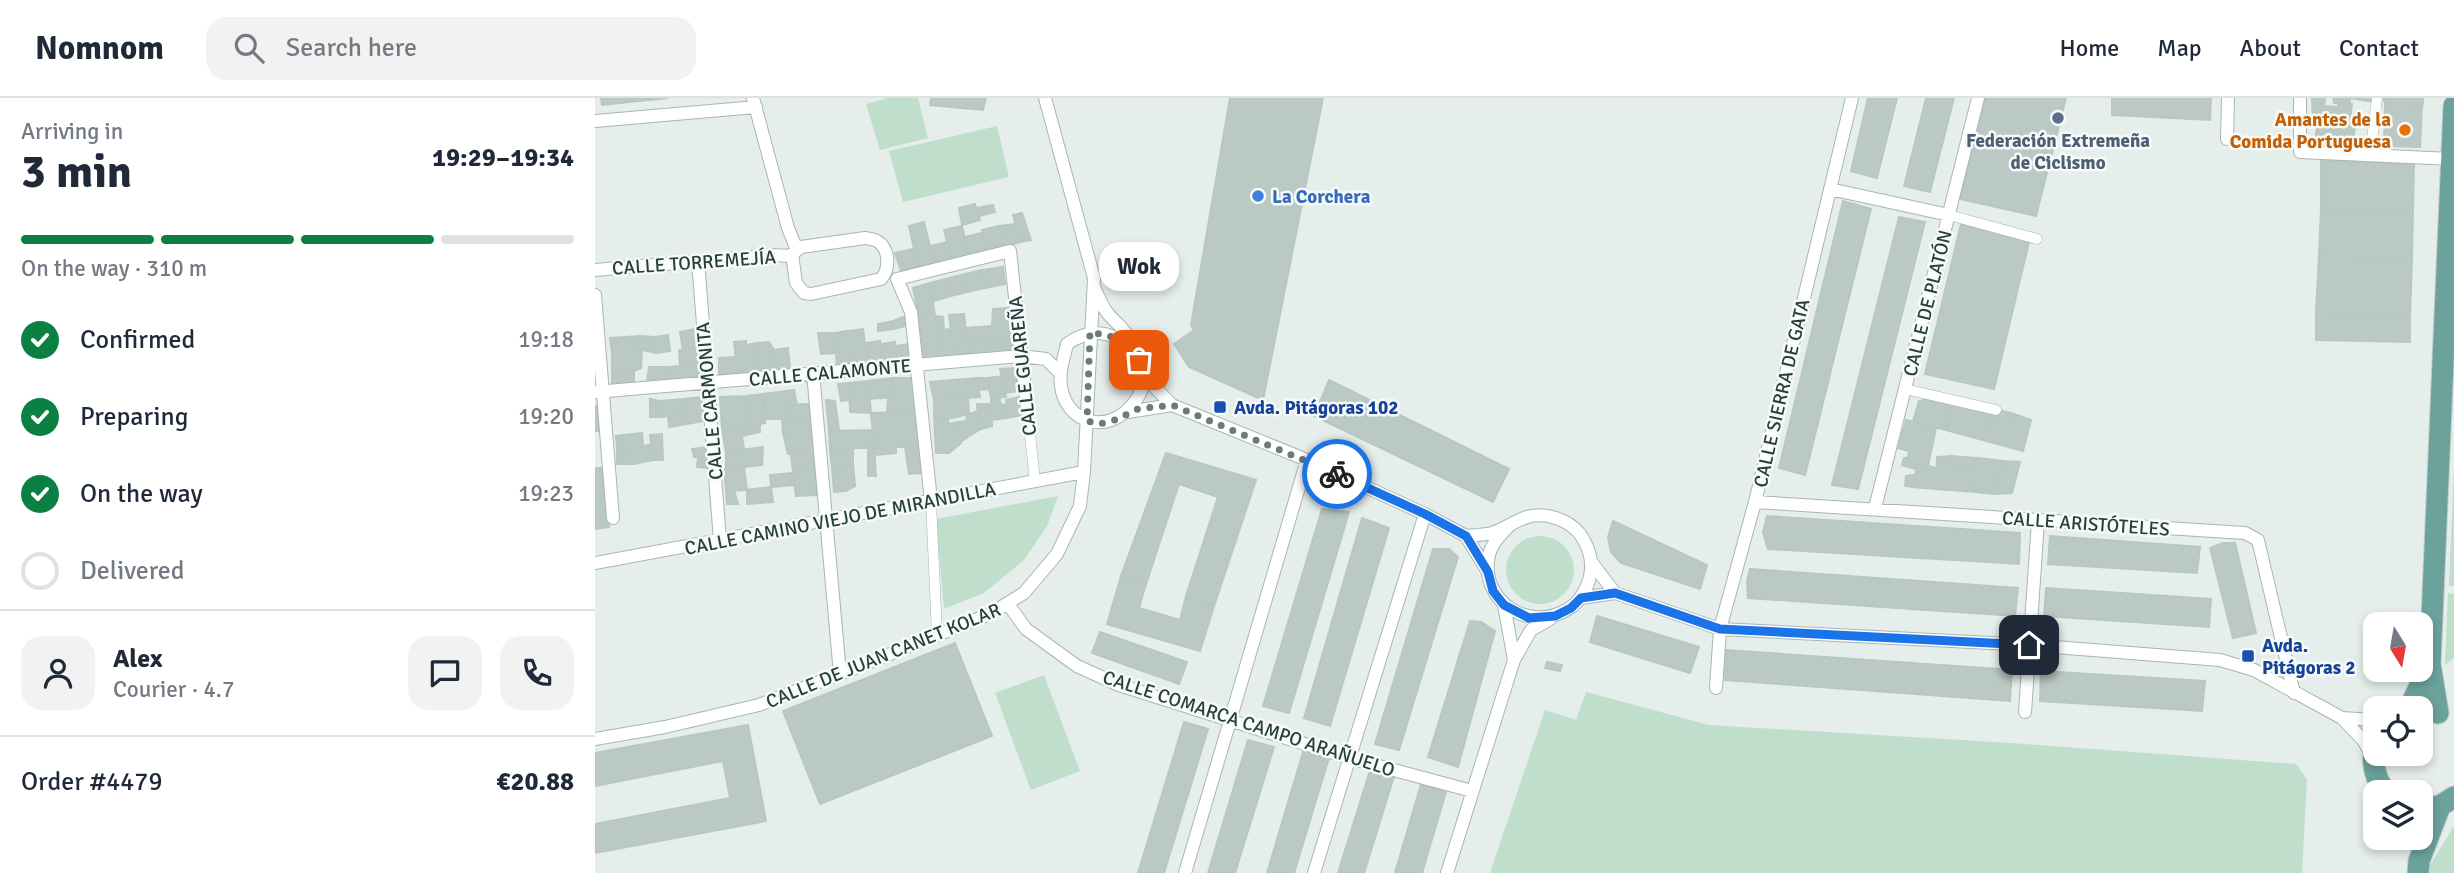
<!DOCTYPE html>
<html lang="en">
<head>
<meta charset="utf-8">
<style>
	:root { --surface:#fff; --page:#f2f2f3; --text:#1f2937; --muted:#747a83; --line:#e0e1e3; --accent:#0b8043 }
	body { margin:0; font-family:Signika,sans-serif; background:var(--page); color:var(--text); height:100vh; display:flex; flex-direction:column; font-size:26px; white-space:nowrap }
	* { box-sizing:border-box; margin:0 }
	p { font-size:23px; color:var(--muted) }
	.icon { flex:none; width:38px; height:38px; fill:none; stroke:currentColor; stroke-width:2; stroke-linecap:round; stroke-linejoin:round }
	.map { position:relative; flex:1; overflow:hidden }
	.details { display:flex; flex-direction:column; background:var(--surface); width:595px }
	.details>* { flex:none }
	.needle { width:46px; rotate:169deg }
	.controls { position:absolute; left:1768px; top:514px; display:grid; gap:14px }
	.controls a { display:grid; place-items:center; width:70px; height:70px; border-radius:14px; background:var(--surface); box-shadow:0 4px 10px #0003; font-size:35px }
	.pin { position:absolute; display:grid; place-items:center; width:60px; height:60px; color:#fff; margin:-30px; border-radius:14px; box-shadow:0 4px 10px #0006 }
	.courier { position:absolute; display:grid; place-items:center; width:70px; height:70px; margin:-35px; border:5px solid #1a73e8; border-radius:50%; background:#fff; color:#222; box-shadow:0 2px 9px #0007 }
	.bubble { position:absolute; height:49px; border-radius:21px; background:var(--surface); box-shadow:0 4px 10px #0003; font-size:23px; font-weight:700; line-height:49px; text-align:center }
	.headline em { font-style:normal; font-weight:700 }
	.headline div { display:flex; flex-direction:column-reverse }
	.headline { display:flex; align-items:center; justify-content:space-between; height:119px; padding:0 21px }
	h1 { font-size:46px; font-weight:700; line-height:52px }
	.bar { display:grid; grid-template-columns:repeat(4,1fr); gap:10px 7px; align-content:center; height:84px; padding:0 21px }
	.bar i { height:9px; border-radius:5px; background:var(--line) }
	.bar .on { background:var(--accent) }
	.bar p { grid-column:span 4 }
	.line { display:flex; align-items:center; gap:18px; padding:0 21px; border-top:2px solid var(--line) }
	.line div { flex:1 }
	.round { display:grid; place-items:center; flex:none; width:74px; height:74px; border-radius:21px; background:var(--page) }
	ol { padding:0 21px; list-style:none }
	li { display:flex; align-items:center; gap:21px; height:77px }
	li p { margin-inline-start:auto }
	li .icon { padding:7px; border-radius:50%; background:var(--accent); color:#fff; stroke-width:4 }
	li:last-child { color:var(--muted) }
	li i { width:38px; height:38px; border:4px solid var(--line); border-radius:50% }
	header { display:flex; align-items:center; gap:42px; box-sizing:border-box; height:98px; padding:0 35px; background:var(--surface); border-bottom:2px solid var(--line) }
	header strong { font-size:33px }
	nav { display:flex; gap:38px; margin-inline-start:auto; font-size:24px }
	.search { width:490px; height:63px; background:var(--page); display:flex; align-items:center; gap:18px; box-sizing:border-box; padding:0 24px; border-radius:21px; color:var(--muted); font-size:26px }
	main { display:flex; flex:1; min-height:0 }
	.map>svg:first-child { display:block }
	.green { fill:#bfdecc }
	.building { fill:#bbc9c5; stroke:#b8c7c3; stroke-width:2 }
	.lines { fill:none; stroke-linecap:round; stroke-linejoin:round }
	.pedestrian-casing { stroke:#a8b6b3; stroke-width:11 }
	.minor-casing { stroke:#a8b6b3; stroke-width:14 }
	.primary-casing { stroke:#c2c9c8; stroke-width:23 }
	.pedestrian { stroke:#fff; stroke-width:10 }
	.minor { stroke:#fff; stroke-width:12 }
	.primary { stroke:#6ca29c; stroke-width:21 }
	.done { stroke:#687c79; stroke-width:7; stroke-dasharray:0 12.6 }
	.route { stroke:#1a73e8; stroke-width:9 }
	.service-dot { fill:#5c6f8a; stroke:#f6faf9; stroke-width:2.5 }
	.food-dot { fill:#e8710a; stroke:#f6faf9; stroke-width:2.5 }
	.shop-dot { fill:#3f7fe0; stroke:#f6faf9; stroke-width:2.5 }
	.transit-dot { fill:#1a4fb4; stroke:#f6faf9; stroke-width:2.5 }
	.labels { text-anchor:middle; stroke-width:5; stroke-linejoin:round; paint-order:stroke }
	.food-label { font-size:19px; font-weight:bold; fill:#c56008; stroke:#f6faf9; text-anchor:end }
	.service-label { font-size:19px; font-weight:bold; fill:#4e5e75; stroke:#f6faf9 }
	.shop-label { font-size:19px; font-weight:bold; fill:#366cbe; stroke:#f6faf9; text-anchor:start }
	.street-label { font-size:19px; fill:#253f3c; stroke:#f6faf9 }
	.transit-label { font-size:19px; font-weight:bold; fill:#164399; stroke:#f6faf9; text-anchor:start }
</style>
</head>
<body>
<header>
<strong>Nomnom</strong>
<div class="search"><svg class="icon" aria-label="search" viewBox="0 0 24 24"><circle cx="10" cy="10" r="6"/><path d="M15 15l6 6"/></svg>Search here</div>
<nav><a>Home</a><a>Map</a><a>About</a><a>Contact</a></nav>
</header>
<main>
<section class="details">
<div class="headline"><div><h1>3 min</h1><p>Arriving in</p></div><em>19:29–19:34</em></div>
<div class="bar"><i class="on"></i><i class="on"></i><i class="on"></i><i></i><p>On the way · 310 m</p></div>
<ol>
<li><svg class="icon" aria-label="check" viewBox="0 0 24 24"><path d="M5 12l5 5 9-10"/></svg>Confirmed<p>19:18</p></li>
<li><svg class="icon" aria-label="check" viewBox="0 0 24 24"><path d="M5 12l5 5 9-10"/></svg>Preparing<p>19:20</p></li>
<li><svg class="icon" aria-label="check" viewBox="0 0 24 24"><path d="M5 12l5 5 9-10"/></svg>On the way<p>19:23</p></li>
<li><i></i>Delivered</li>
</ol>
<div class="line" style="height:126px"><a class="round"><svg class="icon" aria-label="person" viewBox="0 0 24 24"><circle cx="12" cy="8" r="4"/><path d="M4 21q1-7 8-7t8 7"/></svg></a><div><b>Alex</b><p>Courier · 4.7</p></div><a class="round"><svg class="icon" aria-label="chat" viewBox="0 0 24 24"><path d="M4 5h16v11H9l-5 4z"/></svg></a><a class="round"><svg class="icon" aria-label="phone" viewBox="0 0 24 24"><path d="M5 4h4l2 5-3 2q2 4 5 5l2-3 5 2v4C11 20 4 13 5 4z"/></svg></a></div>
<div class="line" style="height:91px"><div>Order #4479</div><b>€20.88</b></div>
</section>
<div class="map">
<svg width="1859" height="775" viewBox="0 0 1859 775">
	<rect width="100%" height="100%" fill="#e5eeeb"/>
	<path class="green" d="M293,0H323L333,40L285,52L271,6Z
		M402,28L414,79L308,104L294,53Z
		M1859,368V488H1854Z
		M463,398L452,428L429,462L389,495L349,511L341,421Z
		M911 472a34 34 0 1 1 68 0a34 34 0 1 1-68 0Z
		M1853,495L1859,496V560L1850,567Z
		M449,577L485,673L436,692L400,595Z
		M991,594L1114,627L1416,645L1701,666L1712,681L1707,775H895L950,612L981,622Z
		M1859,728V775H1835V767Z"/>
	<path class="building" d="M6,0H73L7,7Z
		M336,0H391L388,12L335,7Z
		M635,0H728L668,302L594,269L579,246L599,232L596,227Z
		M1273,0H1302L1282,80L1256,73Z
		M1331,0H1359L1335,94L1309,88Z
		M1389,0H1471L1441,118L1365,101Z
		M1517,0H1616L1615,22L1517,17Z
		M1717,0H1730L1729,8L1743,9V5L1757,6L1754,28L1760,29L1758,44L1735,41V46L1720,44L1723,21H1718Z
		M1738,0H1779V4L1755,0V6L1739,5Z
		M1788,0H1828V5L1827,8L1790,5Z
		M1790,5L1827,8L1825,49L1789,48Z
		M1726,63L1819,65L1818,112L1726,111Z
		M1248,103L1276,111L1210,377L1184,370Z
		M380,106L385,122L367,127L364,110Z
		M398,107L400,114L384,118L382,110Z
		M1726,111L1818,112L1817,162L1724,157Z
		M427,115L436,142L425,144L418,117Z
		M1304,119L1330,124L1263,391L1237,387Z
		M329,124L339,164L323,169L314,128Z
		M420,126L425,144L409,149L404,128Z
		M1366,126L1434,144L1399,291L1330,276Z
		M367,128L374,157L356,160L349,132Z
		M404,128L409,149L392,152L387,132Z
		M387,135L392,152L374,157L370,139Z
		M352,144L357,163L340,167L336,148Z
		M318,151L323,169L306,173L300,155Z
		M1724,157L1817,162L1815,218L1721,214Z
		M408,169L410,186L390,190L387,172Z
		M387,172L390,190L372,194L370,176Z
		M370,176L372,194L356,198L354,180Z
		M354,180L356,198L339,203L335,185Z
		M335,185L340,218H324L318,190Z
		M413,210L416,242L374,246L371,230L397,228L398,211Z
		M1721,214L1815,218V244L1721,242Z
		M369,216L374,257L359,260L354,217Z
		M311,218L310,228L299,231L298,223Z
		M324,218H340L344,261L329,262Z
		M340,218L348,219L349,232L355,231L359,260L344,261Z
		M298,223L299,231L283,233V226Z
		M104,230L103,250L88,252L85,234Z
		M268,231L273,269H255L252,233Z
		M252,233L255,269L242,271L240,235Z
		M223,235H240L241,255L226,256Z
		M73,237L75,253L61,255L60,239Z
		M45,238L47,252L17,255L15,240Z
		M45,238L60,239L61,255L47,252Z
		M416,242L418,256L374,260V246Z
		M151,243V247L162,245L164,275L143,279L139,244Z
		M285,243L287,270L273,269L271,245Z
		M174,244L179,252V273L164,275L162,245Z
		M300,244L302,263L287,264L285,246Z
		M314,246L315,263H302L300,248Z
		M103,250L105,266L85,268L84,252Z
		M193,250L195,271L179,273V252Z
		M47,252L46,270L30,277L17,274V255Z
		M141,259L143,279L124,281V260Z
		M105,266V277L94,281L76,283L74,269Z
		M54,269H74L76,283L52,284Z
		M421,270L423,293L410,295L405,271Z
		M39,273V286L17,289V274L30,277Z
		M407,278L411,299L396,300L392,280Z
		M298,280H320L322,314H292L293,300L300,299Z
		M298,280L300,299L274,301L273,283Z
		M382,280L385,299L339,302L335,284Z
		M382,280H392L395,291L384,292Z
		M734,282L914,371L898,404L719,318Z
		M273,283L276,315L255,314L254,285Z
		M254,285L255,302L246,303L243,286Z
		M199,292L202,307H191V321H171L168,296Z
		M168,296L170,325L154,328L152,298Z
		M1330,296L1358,302L1351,332L1318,323L1324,303L1327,304Z
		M152,298L154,328L127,331L125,299Z
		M108,299L109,316L88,319V301Z
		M424,299L427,317L412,320L411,302Z
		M396,300H405V306L411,307L412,320L396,322Z
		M55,301L65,303L67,319H55Z
		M88,301V315L67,319L65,303Z
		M373,301L374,316L353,321L339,319V302Z
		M231,302L240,303L244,332L234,333Z
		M1358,302L1395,313L1388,342L1351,332Z
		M213,306L217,320L191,321V307Z
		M382,306H396L397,328L384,332Z
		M0,308H2L4,333H0Z
		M1395,310L1416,315L1413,327L1393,322Z
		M383,313L384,332L365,344L364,324L371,323L372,317Z
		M301,314H322L324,347L302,349Z
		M301,314V355L280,357L276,315Z
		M88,315V319L109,316V323L74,329L73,319Z
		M1416,315L1436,322L1428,353L1388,342L1393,322L1413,327Z
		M339,319L353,321V326L364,324L366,345L354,355H341Z
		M217,320L218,333L188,335L187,321Z
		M1311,322L1341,330L1333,368L1323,365L1321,371L1307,367L1309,360H1313L1314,353L1303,350Z
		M165,326V334L147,338L149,351L131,354L127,331Z
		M277,332L279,349L235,352L234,333Z
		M218,333L219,356H193L188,335Z
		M47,335L48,348L35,352L22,351L21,338Z
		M67,336L68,362H58L55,337Z
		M56,346L58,362L39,366H22V351L35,352Z
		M324,347L327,375L314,376L310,349Z
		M112,349V359H99L97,351Z
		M168,349L167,367L131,371V354Z
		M273,349H279L281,378H273Z
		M258,351V366L237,369L235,352Z
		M571,355L661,382L619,508L591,498L623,399L584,386L551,486L526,478Z
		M196,356H219V372L198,375Z
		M1356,358L1382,360L1381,372L1355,371Z
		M1356,358L1355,371L1381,372L1380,394L1341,391L1342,359Z
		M103,359H112V370L102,369Z
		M1382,360L1408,363L1407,373L1403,372L1400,396L1380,394Z
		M1408,363L1425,364L1417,395L1400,396L1403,372L1407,373Z
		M1323,365L1341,370V391L1317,389Z
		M258,366L260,388L251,393L239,394L237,369Z
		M149,369L152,392L131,393L129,371Z
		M0,370H7L9,388H0Z
		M222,371L221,397L201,398L198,375Z
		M198,375L200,387L176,389L175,377Z
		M1320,377L1317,389L1310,388L1311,378Z
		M9,388L11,404H0V389Z
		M176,389L178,404L152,406V392Z
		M139,392L143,406H132L131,393Z
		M0,404H11L12,417L0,418Z
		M727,411L754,414L694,615L668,608Z
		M12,417L14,429L0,431V418Z
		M1172,418L1425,435L1424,466L1173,451L1168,434Z
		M767,420L794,430L735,628L709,620Z
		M1018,423L1112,467L1105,491L1026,465L1016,454L1013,439Z
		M1455,438L1605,449L1602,475L1453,466Z
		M1628,445H1640L1661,535L1638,540L1615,450Z
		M838,451H854L863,459L804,652L780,646Z
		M1155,471L1423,490L1420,518L1153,500L1152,483Z
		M526,478L551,486L544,510L585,522L591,498L619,508L605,553L512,526Z
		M1451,490L1616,501L1614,529L1449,518Z
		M1002,518L1104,549L1095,575L995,544Z
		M875,523L886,524L900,533L863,669L833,659Z
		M505,534L592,564L584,586L497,555Z
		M360,545L397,638L225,706L188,613Z
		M1131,552L1417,572L1415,603L1130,582Z
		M952,564L967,567L965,573L950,570Z
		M1446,573L1610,583L1607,613L1445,603Z
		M589,624L613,631L569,775H543Z
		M153,627L171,723L0,755V726L135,700L128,663L0,688V655Z
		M653,642L679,649L640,775H613Z
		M709,651L734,660L699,775H672Z
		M777,666L801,672L769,775H743Z
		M826,686L851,694L827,775H800Z"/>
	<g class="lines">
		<defs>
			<path id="pedestrian" d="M1775,58L1782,0
				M1354,117L1442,141
				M1310,291L1401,312
				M432,310L440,383
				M336,403L342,537"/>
			<path id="minor" d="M158,0L193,130L202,152
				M1705,0V54L1857,61
				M0,23L161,9
				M1632,41L1633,0
				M1235,91L1354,117
				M270,140C271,140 281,142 282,143C295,151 295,171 286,181L216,196L209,195L201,185L197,156L206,149Z
				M103,163L125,442
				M0,172L177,157L198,158
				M302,181L415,153L432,310
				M302,181L316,214L336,403
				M499,189C503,197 506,206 511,213C517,222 527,228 532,237C534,241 534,244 535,248C540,258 547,265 548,277C549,286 546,295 541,302C512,344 460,322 466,273C467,264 470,255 472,246C495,230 513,232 536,249
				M0,197L18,420
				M218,275L245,576
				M548,277L577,307L712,362L830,416L871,438L893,474
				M0,294L426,258L451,261L465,275
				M533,314L577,307
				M1160,404L1650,435L1663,442L1699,595
				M1280,410L1383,0
				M871,438C879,437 889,437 897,435C909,431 920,423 932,419C950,414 973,421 985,436C992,446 997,458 996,471C995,486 986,504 973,511C935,535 884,504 894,457C897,445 906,436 915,427
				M0,465L489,374
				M997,465L1020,495
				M986,500L1020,495L1125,531L1434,547L1625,562L1659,572L1747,620L1768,642L1778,659
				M413,506L431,531L482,568L524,587L754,660L877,693
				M909,507L919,562
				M1121,590L1125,531L1160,404L1257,0
				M1430,614L1443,423
				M1747,620L1780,622
				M0,641L70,629L164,607L245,576L395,516L429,495L462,456L485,408L489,374L499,180L450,0
				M590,775L712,362
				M719,775L830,416
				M852,775L919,562L936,532L955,521"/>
			<path id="primary" d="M1814,611L1835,566
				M1843,615L1835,566L1859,8
				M1780,648C1776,666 1780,681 1791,695
				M1825,711L1845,708L1859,699
				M1823,775L1824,763L1845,708"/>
		</defs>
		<use href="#pedestrian" class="pedestrian-casing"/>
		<use href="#minor" class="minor-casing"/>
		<use href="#primary" class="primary-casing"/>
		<use href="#pedestrian" class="pedestrian"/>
		<use href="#minor" class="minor"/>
		<use href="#primary" class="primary"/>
	</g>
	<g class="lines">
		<path class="done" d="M544,262C530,240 520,239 495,234L492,323L504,326L520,322L543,311L577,307L742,376"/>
		<path class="route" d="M742,376L830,416L871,438L893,474L898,493L909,507L934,520L960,518L976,510L986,500L1020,495L1125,531L1434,547"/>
	</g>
	<circle class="service-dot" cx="1463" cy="20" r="7"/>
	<circle class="food-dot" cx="1810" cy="32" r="7"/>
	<circle class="shop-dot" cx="663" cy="98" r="7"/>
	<g class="transit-dot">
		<rect x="618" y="302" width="14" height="14" rx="3.5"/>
		<rect x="1646" y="551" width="14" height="14" rx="3.5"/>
	</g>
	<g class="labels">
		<g class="food-label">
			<text x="1796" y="28">Amantes de la<tspan x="1796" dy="22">Comida Portuguesa</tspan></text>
		</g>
		<g class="service-label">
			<text x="1463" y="49">Federación Extremeña<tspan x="1463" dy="22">de Ciclismo</tspan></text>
		</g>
		<g class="shop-label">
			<text x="677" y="105">La Corchera</text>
		</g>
		<g class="street-label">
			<text transform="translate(99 164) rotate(-4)" y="7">CALLE TORREMEJÍA</text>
			<text transform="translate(1332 205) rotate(-76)" y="7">CALLE DE PLATÓN</text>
			<text transform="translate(427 268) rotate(-96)" y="7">CALLE GUAREÑA</text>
			<text transform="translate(235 274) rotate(-5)" y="7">CALLE CALAMONTE</text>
			<text transform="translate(1186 295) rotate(-77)" y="7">CALLE SIERRA DE GATA</text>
			<text transform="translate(114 303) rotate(-95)" y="7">CALLE CARMONITA</text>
			<text transform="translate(245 420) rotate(-11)" y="7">CALLE CAMINO VIEJO DE MIRANDILLA</text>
			<text transform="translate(1491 425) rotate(4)" y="7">CALLE ARISTÓTELES</text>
			<text transform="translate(288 557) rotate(-22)" y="7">CALLE DE JUAN CANET KOLAR</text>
			<text transform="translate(654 625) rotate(18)" y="7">CALLE COMARCA CAMPO ARAÑUELO</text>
		</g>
		<g class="transit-label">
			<text x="639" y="316">Avda. Pitágoras 102</text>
			<text x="1667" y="554">Avda.<tspan x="1667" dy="22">Pitágoras 2</tspan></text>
		</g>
	</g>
</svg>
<div class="controls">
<a><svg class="needle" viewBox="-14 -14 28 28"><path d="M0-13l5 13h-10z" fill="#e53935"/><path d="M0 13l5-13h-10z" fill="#747a83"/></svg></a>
<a><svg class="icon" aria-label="locate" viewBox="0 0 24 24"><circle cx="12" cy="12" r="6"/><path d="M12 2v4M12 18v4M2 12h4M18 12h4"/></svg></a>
<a><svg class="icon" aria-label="layers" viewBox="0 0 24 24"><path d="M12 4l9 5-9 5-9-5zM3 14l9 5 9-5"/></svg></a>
</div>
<div class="pin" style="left:544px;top:262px;background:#ea580c"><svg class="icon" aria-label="bag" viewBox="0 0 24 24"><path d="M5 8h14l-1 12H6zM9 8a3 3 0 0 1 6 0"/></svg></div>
<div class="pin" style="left:1434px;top:547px;background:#1f2937"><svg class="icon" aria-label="home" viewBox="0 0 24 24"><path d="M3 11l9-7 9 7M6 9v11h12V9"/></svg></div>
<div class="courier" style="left:742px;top:376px"><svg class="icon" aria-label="bike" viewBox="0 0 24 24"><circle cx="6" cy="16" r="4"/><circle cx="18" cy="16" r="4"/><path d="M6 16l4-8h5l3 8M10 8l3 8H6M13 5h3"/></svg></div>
<div class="bubble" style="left:504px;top:144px;width:80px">Wok</div>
</div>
</main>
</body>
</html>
